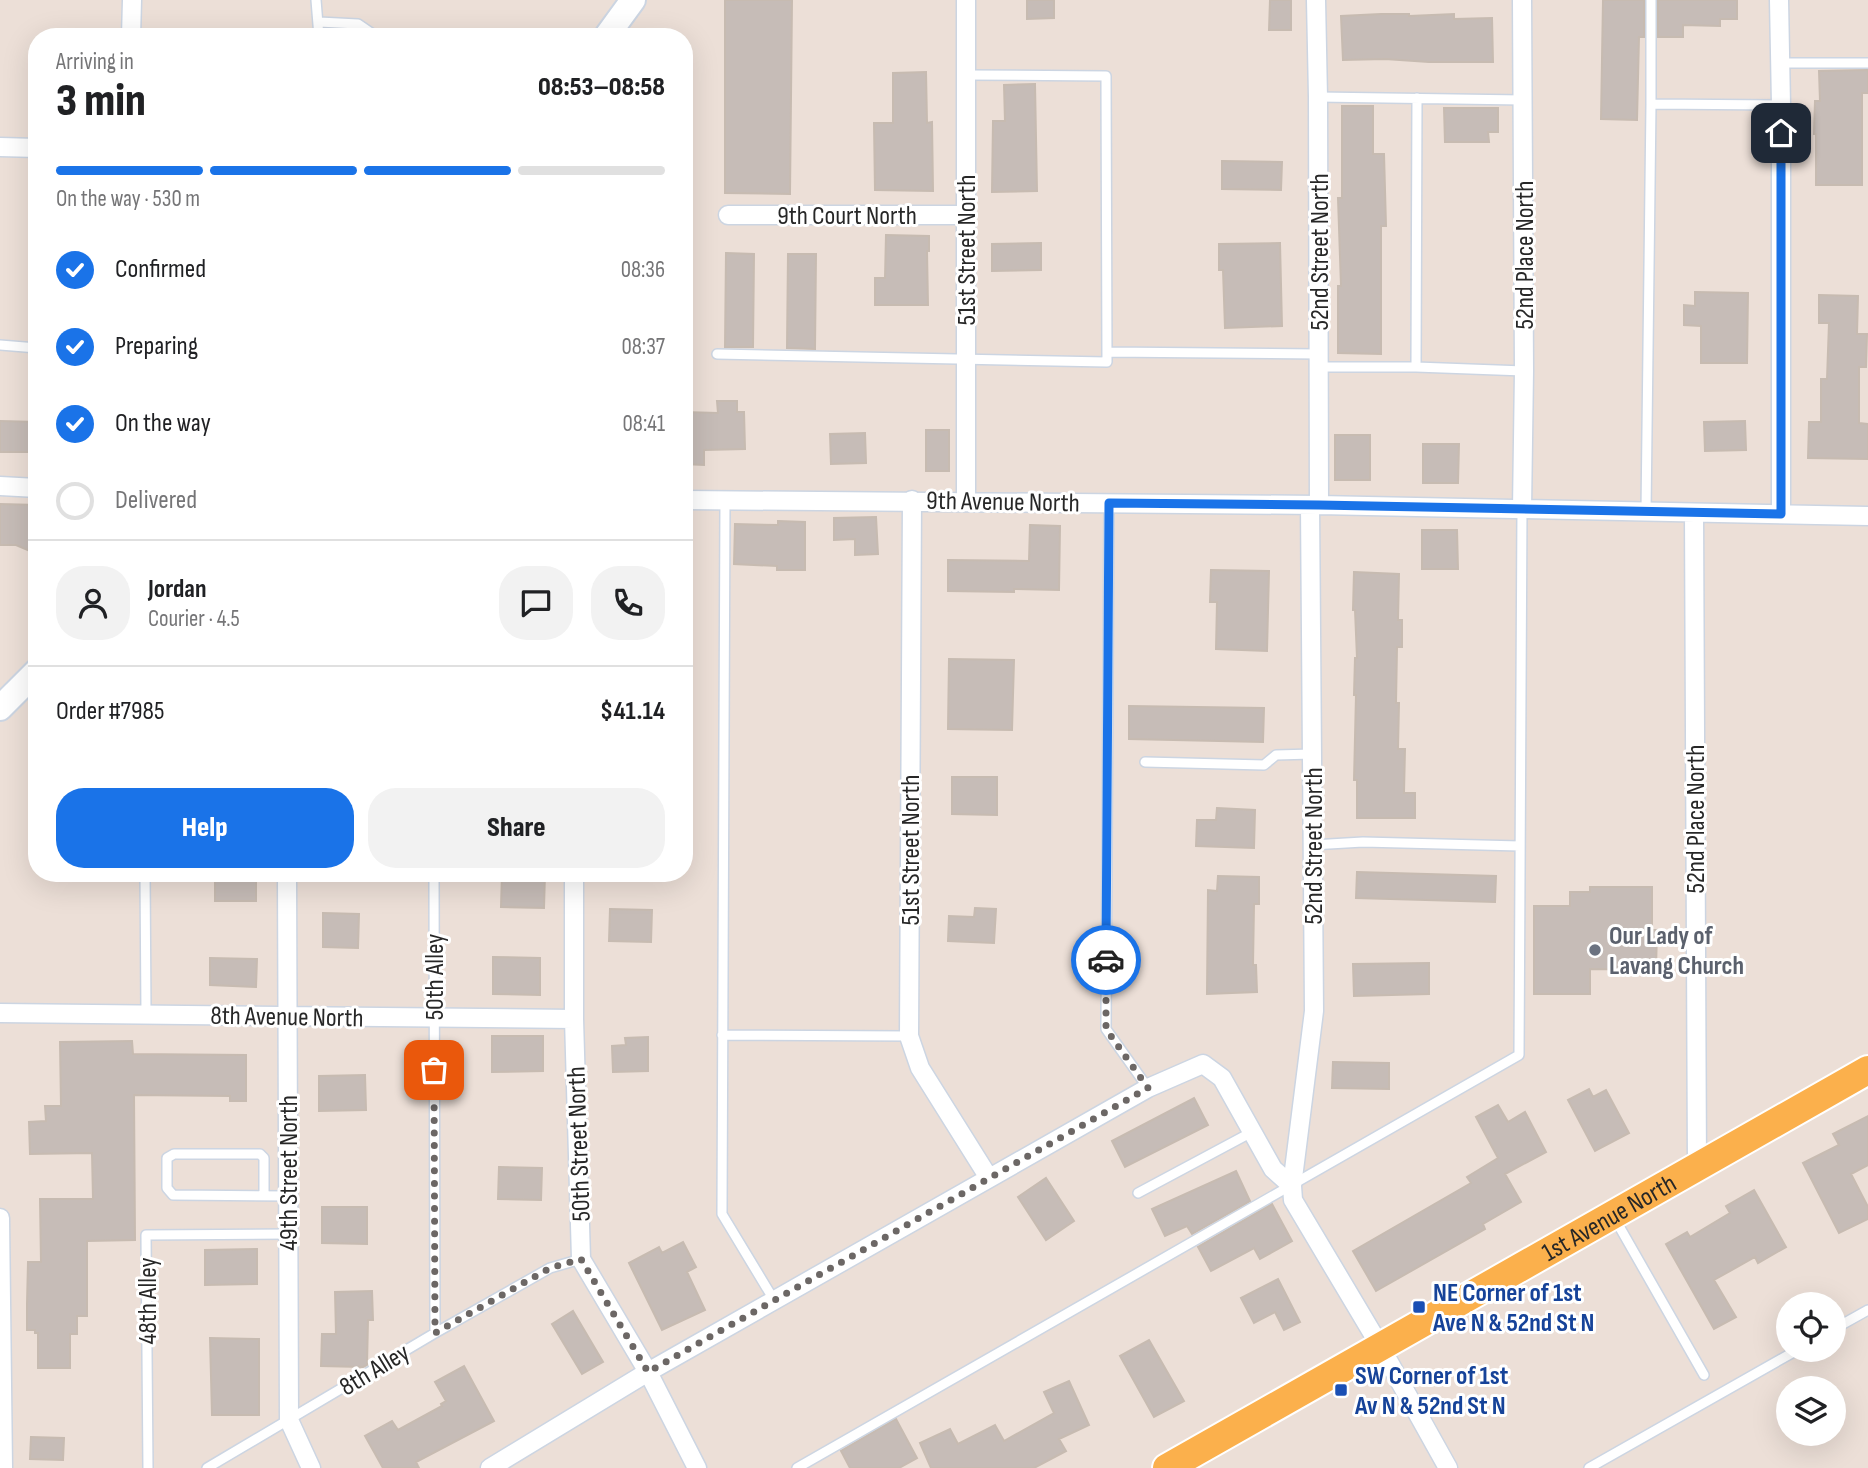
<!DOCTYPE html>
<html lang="en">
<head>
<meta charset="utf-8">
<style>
	:root { --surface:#fff; --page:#f2f2f2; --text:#202124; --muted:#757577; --line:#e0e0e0; --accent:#1a73e8 }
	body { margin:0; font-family:"Sofia Sans Condensed",sans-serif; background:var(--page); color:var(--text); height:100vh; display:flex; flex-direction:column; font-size:26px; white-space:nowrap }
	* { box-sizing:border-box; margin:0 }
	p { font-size:23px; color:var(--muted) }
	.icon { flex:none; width:38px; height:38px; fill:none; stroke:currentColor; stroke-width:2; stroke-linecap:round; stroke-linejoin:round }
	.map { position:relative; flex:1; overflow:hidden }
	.panel { position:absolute; left:28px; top:28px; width:665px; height:854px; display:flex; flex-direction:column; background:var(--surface); border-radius:28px; box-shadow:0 7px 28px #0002 }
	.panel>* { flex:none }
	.tools { position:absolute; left:1776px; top:1292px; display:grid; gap:14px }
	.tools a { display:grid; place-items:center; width:70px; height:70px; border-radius:50%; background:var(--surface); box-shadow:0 7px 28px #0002; font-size:35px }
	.pin { position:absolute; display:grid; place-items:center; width:60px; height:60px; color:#fff; margin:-30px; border-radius:14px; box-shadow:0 4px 10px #0006 }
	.courier { position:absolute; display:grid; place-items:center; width:70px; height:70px; margin:-35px; border:5px solid #1a73e8; border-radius:50%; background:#fff; color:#222; box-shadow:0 2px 9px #0007 }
	.overview em { font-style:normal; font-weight:800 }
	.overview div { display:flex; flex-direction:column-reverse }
	.overview { display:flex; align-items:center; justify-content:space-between; height:119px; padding:0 28px }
	h1 { font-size:46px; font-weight:800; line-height:52px }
	.bar { display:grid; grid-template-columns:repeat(4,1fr); gap:10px 7px; align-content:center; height:84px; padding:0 28px }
	.bar i { height:9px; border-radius:5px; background:var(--line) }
	.bar .selected { background:var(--accent) }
	.bar p { grid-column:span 4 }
	.line { display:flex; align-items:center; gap:18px; padding:0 28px; border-top:2px solid var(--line) }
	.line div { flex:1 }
	.round { display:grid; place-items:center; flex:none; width:74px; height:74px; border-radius:28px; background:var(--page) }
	ol { padding:0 28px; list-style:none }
	li { display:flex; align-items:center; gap:21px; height:77px }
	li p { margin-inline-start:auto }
	li .icon { padding:7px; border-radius:50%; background:var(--accent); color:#fff; stroke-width:4 }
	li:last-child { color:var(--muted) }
	li i { width:38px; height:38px; border:4px solid var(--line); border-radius:50% }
	.primary-button { display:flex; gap:14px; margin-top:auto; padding:14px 28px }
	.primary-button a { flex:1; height:80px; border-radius:28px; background:var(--accent); color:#fff; font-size:28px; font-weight:800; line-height:80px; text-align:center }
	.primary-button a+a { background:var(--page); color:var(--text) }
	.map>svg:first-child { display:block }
	.building { fill:#c6bcb7; stroke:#c7bbb1; stroke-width:2 }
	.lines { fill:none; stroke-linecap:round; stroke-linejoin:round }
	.lane-casing { stroke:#ccd5e2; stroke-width:12 }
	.street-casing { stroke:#ccd5e2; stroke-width:21 }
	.secondary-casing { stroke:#ccd5e2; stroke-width:28 }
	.primary-casing { stroke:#fff; stroke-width:32 }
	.lane { stroke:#fff; stroke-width:9 }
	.street { stroke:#fff; stroke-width:18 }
	.secondary { stroke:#fff; stroke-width:24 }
	.primary { stroke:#fbb04c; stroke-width:28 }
	.done { stroke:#6c6765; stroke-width:7; stroke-dasharray:0 12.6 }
	.route { stroke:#1a73e8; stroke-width:9 }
	.worship-dot { fill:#6b7280; stroke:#fff; stroke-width:2.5 }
	.transit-dot { fill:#1a4fb4; stroke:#fff; stroke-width:2.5 }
	.labels { text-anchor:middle; stroke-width:6; stroke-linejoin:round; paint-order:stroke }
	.street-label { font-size:26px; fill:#272727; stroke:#fff }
	.worship-label { font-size:26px; font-weight:bold; fill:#5b616d; stroke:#fff; text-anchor:start }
	.transit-label { font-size:26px; font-weight:bold; fill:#164399; stroke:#fff; text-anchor:start }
</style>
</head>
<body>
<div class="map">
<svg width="1868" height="1468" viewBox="0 0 1868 1468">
	<rect width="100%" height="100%" fill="#ecdfd7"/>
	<path class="building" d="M725,0H792L790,194L725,193Z
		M1027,0H1054V18L1027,19Z
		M1270,0H1291V30H1269Z
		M1603,0H1644V37H1639L1637,120L1601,119Z
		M1658,0H1737V19H1720V26L1683,25V37H1658Z
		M1381,14H1409V16L1454,14V19L1492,18L1493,62H1429L1385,59L1343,60L1341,16Z
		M1868,70V93H1862V185H1816V134H1814L1815,101H1820L1819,71Z
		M926,72L927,123L932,122L933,191L875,190L874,123H893V73Z
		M1035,84L1037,191L992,192L993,121H1005L1004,85Z
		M1342,106H1373V154H1384L1386,226H1381V354L1338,353V286H1341L1338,198H1342Z
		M1444,108H1498V132H1488L1489,142H1445Z
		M1222,161L1282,162L1281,190L1222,189Z
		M886,235L929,236V251H927L928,305H875V278H885Z
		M1041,243V270L992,271V244Z
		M1280,243L1282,326L1225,328L1223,270H1219V244Z
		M726,253L754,254L753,347H725Z
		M788,254H816L815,349L787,348Z
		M1695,292L1748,293L1747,363H1701V326L1684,325V305L1695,306Z
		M1819,295L1858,296L1857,334H1867L1866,367H1859V423L1868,424V459L1808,458L1809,422H1821V379H1827L1829,323H1819Z
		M717,401H737V412H744L745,449L704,450V465L684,464V412L718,413Z
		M0,421L37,422V452H0Z
		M1745,421L1746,450L1705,451L1704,422Z
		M926,430H949V471H926Z
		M865,433L866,463L831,464L830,434Z
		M1335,435H1370V480H1335Z
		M1423,444H1459L1458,483H1423Z
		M0,504L37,505V554L16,545H0Z
		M876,517L878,554L855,555V539L834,540V518Z
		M778,521L805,522V570H777V566L734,564L735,524L778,525Z
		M1030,525L1060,526L1059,590L1014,589V592L948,591V560L1029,561Z
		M1422,530H1457L1458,569H1422Z
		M1211,570L1269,571L1267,651L1216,649L1217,602H1210Z
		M1354,572L1399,574L1398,620H1402V647H1397L1396,703H1399L1398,749H1405L1404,793H1415V818H1357V780H1354L1356,695H1354L1355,658H1357L1355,610H1353Z
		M949,659L1014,660L1012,730L948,729Z
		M1129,706L1264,708L1263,742L1129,739Z
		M952,777H997V815L952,814Z
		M1217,808L1255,810L1254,848L1196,846L1197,820H1216Z
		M1357,872L1496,876L1495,902L1356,898Z
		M215,873H256V901H215Z
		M502,873H545L544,908L501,907Z
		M1218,876L1259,877V904H1254L1253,965H1256L1257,992L1207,994L1208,890L1217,891Z
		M1590,887H1652V930H1657L1656,970L1590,969V994H1534V906H1570V892H1590Z
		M975,908L996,909L994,943L948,941L949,916L974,917Z
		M610,909L652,910L651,942L609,941Z
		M323,913L359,914L358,948L323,947Z
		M493,957L540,958V995L493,994Z
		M210,958L257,959L256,987L210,985Z
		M1429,963V994L1354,996L1353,964Z
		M492,1036H543V1071L492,1072Z
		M648,1037V1071L613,1072L612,1046L626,1045L625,1038Z
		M132,1041L133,1054L246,1055V1101H230V1096L134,1095L135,1240L87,1241V1316H77V1334H70V1368H38V1333H35V1330H27V1304L28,1262H41L40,1199H93L92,1153L30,1154L29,1122L46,1121L45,1106H61L60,1042Z
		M1333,1062L1389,1063V1089L1332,1088Z
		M365,1075L366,1110L319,1111V1076Z
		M1589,1089L1593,1097L1606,1090L1629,1133L1595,1151L1568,1100Z
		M1194,1098L1208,1125L1125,1167L1112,1141Z
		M1498,1105L1508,1122L1525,1112L1546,1152L1505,1174L1521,1202L1483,1224L1485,1229L1376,1291L1353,1251L1471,1183L1467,1177L1498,1158L1476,1117Z
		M1868,1116V1165L1851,1174L1868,1207V1219L1839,1233L1803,1163L1839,1145L1833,1134Z
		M499,1167L542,1168L541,1200L498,1199Z
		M1236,1171L1250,1201L1192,1234L1187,1226L1165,1236L1152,1209Z
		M1046,1178L1074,1221L1046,1240L1018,1197Z
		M1754,1190L1786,1247L1758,1263L1755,1257L1714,1280L1736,1317L1714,1329L1666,1244L1687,1232L1690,1237L1730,1213L1726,1206Z
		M1272,1204L1292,1241L1260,1259L1254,1248L1211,1271L1198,1247Z
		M322,1207H367V1244L322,1243Z
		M683,1242L696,1267L687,1272L705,1310L662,1330L629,1263L659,1247L662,1253Z
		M257,1249V1284L205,1285V1250Z
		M1278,1279L1300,1322L1284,1330L1275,1312L1254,1323L1241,1298Z
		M372,1291L373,1320H368L367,1365L363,1367L321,1366L322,1334H336L335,1292Z
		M573,1311L603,1362L582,1374L552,1324Z
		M210,1338L259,1339V1415H212Z
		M1149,1340L1184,1401L1154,1417L1120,1356Z
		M464,1366L494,1421L416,1462L419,1468H383L365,1436L392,1421L398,1430L442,1406L441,1404L446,1401L435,1382Z
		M1069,1381L1089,1425L1059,1439L1066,1451L1034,1468H931L920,1443L950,1429L958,1444L995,1425L1004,1441L1054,1413L1044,1392Z
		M896,1419L917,1458L899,1468H850L841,1451Z
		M31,1437L64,1438L63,1460L30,1459Z"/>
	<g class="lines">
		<defs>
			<path id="lane" d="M316,0L319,37
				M319,22L358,24L377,37
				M1780,63H1868
				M1318,97L1523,100
				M1651,104L1781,105
				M0,345L37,348
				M1107,352L1319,354
				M717,354L1107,362L1106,76L966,75
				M1319,367H1416L1524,371
				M1416,367L1417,98
				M725,500L722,1214L774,1300
				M1109,503L1106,1029L1148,1088
				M1646,512L1651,104V0
				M1145,762L1264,765L1276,755L1312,754
				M1312,845L1363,842L1520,846
				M145,873L146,1014
				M434,873L435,1333
				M722,1035L909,1036
				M1138,1193L1252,1132
				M264,1195V1158L260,1154H174L167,1158V1188L173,1195L288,1196
				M1615,1219L1704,1375
				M1834,1329L1868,1310
				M148,1468L146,1235L288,1234
				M207,1468L435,1333L550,1268L581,1259
				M797,1468L1519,1055L1522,509
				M1589,1468L1799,1349"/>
			<path id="street" d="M966,0V501
				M1316,0L1318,97L1319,505
				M1779,0L1781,105V514
				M131,37L132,0
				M0,147L37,148
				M728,215H965
				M0,486L37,488
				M684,500L1319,505L1868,516
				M912,500L909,1036L920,1068L989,1178
				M1310,505L1314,1011L1292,1186L1293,1200L1380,1346L1448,1468
				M1522,509L1524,371L1522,0
				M1694,513L1697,1167
				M287,873L289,1420L311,1468
				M574,873V1019L581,1259L648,1372L697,1468
				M0,1013L574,1019
				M0,1218L3,1468
				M490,1468L648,1372L1148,1088L1203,1064L1222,1078L1273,1169L1292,1186"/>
			<path id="secondary" d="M606,37L633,0
				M0,708L37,671"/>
			<g id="primary">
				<path id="s1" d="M1167,1468L1868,1070"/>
			</g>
		</defs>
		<use href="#lane" class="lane-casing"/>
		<use href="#street" class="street-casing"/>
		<use href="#secondary" class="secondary-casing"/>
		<use href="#primary" class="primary-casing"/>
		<use href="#lane" class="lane"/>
		<use href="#street" class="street"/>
		<use href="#secondary" class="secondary"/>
		<use href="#primary" class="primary"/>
	</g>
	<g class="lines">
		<path class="done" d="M434,1070L435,1333L550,1268L581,1259L648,1372L1148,1088L1106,1029V960"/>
		<path class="route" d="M1106,960L1109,503L1319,505L1781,514V133"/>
	</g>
	<circle class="worship-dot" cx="1595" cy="950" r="7"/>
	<g class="transit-dot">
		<rect x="1412" y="1300" width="14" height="14" rx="3.5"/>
		<rect x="1334" y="1383" width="14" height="14" rx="3.5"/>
	</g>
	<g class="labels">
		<g class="street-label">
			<text x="847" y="224">9th Court North</text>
			<text transform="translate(966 250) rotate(-90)" y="9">51st Street North</text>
			<text transform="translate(1319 252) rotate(-90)" y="9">52nd Street North</text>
			<text transform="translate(1524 255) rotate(-90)" y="9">52nd Place North</text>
			<text transform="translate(1003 501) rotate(1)" y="9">9th Avenue North</text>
			<text transform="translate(1695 819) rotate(-90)" y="9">52nd Place North</text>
			<text transform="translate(1313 846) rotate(-90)" y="9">52nd Street North</text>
			<text transform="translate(910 850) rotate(-90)" y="9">51st Street North</text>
			<text transform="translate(434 977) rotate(-90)" y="9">50th Alley</text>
			<text transform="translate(287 1016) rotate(1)" y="9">8th Avenue North</text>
			<text transform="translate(578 1144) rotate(-92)" y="9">50th Street North</text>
			<text transform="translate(288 1173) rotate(-90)" y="9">49th Street North</text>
			<text dy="9" stroke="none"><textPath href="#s1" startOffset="508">1st Avenue North</textPath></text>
			<text transform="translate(147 1301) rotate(-90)" y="9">48th Alley</text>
			<text transform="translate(374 1369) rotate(-31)" y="9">8th Alley</text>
		</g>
		<g class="worship-label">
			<text x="1609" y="944">Our Lady of<tspan x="1609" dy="30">Lavang Church</tspan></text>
		</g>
		<g class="transit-label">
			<text x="1433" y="1301">NE Corner of 1st<tspan x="1433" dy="30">Ave N &amp; 52nd St N</tspan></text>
			<text x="1355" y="1384">SW Corner of 1st<tspan x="1355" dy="30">Av N &amp; 52nd St N</tspan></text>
		</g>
	</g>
</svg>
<div class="tools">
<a><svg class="icon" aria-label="locate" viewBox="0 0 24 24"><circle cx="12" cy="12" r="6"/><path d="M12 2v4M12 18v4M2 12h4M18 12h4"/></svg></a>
<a><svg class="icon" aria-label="layers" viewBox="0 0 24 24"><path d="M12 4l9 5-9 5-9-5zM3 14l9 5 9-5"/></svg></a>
</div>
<div class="pin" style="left:434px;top:1070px;background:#ea580c"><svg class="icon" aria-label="bag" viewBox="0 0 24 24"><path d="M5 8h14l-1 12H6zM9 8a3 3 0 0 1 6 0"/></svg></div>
<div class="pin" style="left:1781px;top:133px;background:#1f2937"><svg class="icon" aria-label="home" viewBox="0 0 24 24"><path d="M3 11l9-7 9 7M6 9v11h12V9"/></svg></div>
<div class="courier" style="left:1106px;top:960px"><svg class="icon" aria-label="car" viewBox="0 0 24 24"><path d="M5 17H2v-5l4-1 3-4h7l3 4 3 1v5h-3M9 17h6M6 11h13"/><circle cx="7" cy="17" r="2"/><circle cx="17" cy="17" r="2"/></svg></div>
<section class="panel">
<div class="overview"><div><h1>3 min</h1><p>Arriving in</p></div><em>08:53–08:58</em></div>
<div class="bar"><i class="selected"></i><i class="selected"></i><i class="selected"></i><i></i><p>On the way · 530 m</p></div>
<ol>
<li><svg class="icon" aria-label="check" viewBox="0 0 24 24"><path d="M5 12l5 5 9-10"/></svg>Confirmed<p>08:36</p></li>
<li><svg class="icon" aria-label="check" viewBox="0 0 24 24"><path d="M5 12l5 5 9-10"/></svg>Preparing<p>08:37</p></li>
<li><svg class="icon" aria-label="check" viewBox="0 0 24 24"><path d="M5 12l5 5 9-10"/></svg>On the way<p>08:41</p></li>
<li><i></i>Delivered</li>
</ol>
<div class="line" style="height:126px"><a class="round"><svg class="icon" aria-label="person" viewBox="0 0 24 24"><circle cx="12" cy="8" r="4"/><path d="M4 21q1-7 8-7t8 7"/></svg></a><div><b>Jordan</b><p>Courier · 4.5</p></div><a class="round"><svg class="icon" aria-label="chat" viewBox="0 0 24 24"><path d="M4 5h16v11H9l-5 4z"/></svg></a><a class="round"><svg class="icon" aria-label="phone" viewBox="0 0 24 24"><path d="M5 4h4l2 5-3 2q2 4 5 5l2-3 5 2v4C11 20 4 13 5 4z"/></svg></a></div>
<div class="line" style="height:91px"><div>Order #7985</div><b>$41.14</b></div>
<div class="primary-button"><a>Help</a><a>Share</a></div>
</section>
</div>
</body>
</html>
